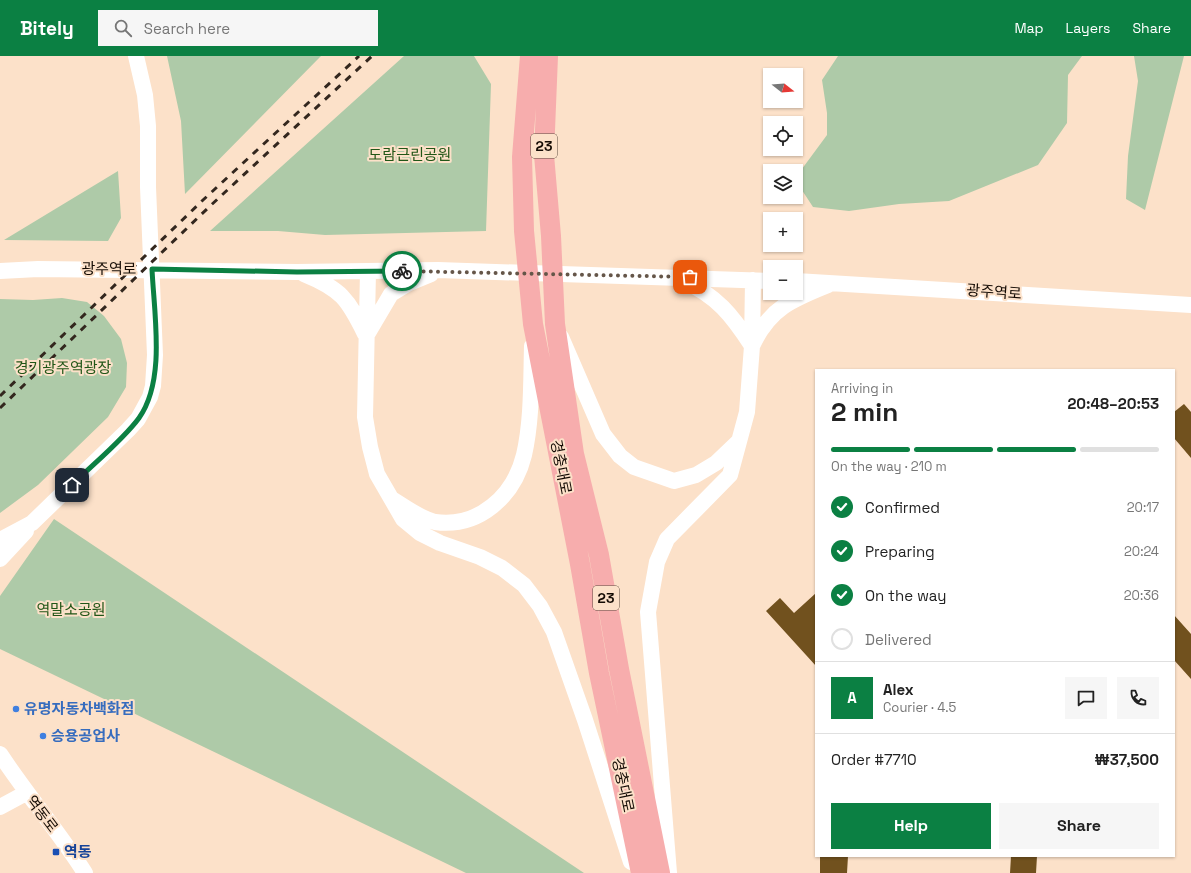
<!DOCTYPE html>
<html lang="en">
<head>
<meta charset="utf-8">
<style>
	:root { --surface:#fff; --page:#f6f6f6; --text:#222; --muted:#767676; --line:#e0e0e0; --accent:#0b8043 }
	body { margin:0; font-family:"Space Grotesk","Noto Sans KR",sans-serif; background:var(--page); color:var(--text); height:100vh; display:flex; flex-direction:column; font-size:15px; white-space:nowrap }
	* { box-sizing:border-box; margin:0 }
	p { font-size:13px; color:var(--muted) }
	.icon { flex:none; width:22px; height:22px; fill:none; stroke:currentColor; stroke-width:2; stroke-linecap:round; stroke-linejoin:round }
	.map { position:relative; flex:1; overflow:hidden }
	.drawer { position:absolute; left:815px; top:313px; width:360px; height:488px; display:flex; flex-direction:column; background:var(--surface); border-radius:0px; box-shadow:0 1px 3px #0004 }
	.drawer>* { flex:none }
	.needle { width:26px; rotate:107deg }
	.controls { position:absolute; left:763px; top:12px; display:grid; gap:8px }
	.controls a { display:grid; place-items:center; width:40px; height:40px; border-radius:0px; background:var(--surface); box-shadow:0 1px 3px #0004; font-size:20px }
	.pin { position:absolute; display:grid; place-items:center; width:34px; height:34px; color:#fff; margin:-17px; border-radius:8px; box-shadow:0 2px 6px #0006 }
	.courier { position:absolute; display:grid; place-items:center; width:40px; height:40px; margin:-20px; border:3px solid #0b8043; border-radius:50%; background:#fff; color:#222; box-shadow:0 1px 5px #0007 }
	.summary em { font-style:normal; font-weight:700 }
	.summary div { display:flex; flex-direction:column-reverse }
	.summary { display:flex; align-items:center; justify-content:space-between; height:68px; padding:0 16px }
	h1 { font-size:26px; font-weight:700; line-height:30px }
	.bar { display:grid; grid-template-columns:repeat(4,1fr); gap:6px 4px; align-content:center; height:48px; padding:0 16px }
	.bar i { height:5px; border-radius:3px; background:var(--line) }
	.bar .selected { background:var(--accent) }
	.bar p { grid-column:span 4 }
	.line { display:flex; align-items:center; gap:10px; padding:0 16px; border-top:1px solid var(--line) }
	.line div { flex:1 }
	.round { display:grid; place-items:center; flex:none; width:42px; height:42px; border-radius:0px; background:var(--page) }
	ol { padding:0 16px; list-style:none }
	li { display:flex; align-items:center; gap:12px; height:44px }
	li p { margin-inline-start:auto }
	li .icon { padding:4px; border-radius:50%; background:var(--accent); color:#fff; stroke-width:4 }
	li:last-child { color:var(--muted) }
	li i { width:22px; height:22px; border:2px solid var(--line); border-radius:50% }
	.cta { display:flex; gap:8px; margin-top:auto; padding:8px 16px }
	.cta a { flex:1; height:46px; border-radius:0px; background:var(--accent); color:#fff; font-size:16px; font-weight:700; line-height:46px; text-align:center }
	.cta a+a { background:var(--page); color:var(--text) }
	header { display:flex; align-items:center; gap:24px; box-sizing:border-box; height:56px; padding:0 20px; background:var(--accent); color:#fff }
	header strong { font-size:19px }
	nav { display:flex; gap:22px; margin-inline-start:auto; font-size:14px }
	.search { width:280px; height:36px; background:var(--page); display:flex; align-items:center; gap:10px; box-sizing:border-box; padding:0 14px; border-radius:0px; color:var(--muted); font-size:15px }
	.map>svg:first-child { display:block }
	.green { fill:#aecaa8 }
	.building { fill:#71511e }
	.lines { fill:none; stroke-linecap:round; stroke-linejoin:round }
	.minor { stroke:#fff; stroke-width:16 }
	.major { stroke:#f7adad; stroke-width:20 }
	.rail { stroke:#33271e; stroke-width:3; stroke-dasharray:7 7; stroke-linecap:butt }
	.done { stroke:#655649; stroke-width:4; stroke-dasharray:0 7.2 }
	.route { stroke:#0b8043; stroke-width:5 }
	.shop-dot { fill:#3f7fe0; stroke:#fce1c9; stroke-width:1.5 }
	.transit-dot { fill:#1a4fb4; stroke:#fce1c9; stroke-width:1.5 }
	.labels { text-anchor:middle; stroke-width:4; stroke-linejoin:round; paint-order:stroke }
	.shield { fill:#fce1c9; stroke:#5a4b3f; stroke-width:1 }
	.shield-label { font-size:14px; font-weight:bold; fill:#140b04 }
	.park-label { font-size:15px; fill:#215617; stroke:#fce1c9 }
	.street-label { font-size:15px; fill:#140b04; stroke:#fce1c9 }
	.shop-label { font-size:15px; font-weight:bold; fill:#366cbe; stroke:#fce1c9; text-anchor:start }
	.transit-label { font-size:15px; font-weight:bold; fill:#164399; stroke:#fce1c9; text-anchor:start }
</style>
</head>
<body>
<header>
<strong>Bitely</strong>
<div class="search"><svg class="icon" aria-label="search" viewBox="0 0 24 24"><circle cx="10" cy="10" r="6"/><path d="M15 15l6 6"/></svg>Search here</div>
<nav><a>Map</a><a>Layers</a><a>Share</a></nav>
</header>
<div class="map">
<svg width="1191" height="817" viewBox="0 0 1191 817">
	<rect width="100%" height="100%" fill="#fce1c9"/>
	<path class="green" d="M167,0H321L185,138L181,65Z
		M404,0H474L491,28L486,175L325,179L278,175H210Z
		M838,0H1082L1068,19L1067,67L1038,109L949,145L899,148L849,155L813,151L796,125V121L827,79V57L822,24Z
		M1134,0H1184L1145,154L1126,143L1128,100L1138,25Z
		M118,115L121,162L108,185L4,184Z
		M62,242L87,246L104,260L121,283L127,307L126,331L108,361L38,429L0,457V243L33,244Z
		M54,463L584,817H466L0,593V540Z"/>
	<path class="building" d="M1184,348L1191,356V402L1174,382V356Z
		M816,537V610L766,555L780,542L794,557Z
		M1174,559L1191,578V623L1174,604Z
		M820,800H848L847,817H820Z
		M1011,800H1037L1036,817H1010Z"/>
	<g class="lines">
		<path class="minor" d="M0,215L38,213L297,216L438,214L770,225
			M368,215L365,361L370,391L377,418L403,463L420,477L440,487L480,501L502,512L524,529L540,550L554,576L585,664L631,806
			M304,218C341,233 348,243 365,278
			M682,224C717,240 732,259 752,290
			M796,225L1191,249
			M368,277L391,238L409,227L431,218
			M561,281L603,378L620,400L634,411L674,425L696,419L716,407L738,386
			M753,288C770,252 793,243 828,229
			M392,443C405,451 421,463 435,466C479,472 514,440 524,399C532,364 531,326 532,290
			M0,484L32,467L128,374L138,363L150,341L153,330L155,299L148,131V70L145,39L136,0
			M0,503L26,475
			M0,698C27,739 59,776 85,817
			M0,751L26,737
			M669,817L648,556L657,506L667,483L730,419L747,356L752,290L753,224"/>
		<path class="major" d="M530,0L522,101L524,175L533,268L580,508L599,617L641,817
			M548,0L544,99L551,180L555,268L574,398L599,499L619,613L660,817"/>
		<path class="rail" d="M0,340L203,144L359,0
			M0,352L209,151L372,0"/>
	</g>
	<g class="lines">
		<path class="done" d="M402,215L690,221"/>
		<path class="route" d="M72,429C92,409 123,384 139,362C166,324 154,258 152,213L297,216L402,215"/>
	</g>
	<g class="shop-dot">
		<circle cx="16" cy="653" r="4"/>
		<circle cx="43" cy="680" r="4"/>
	</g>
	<rect class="transit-dot" x="52" y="792" width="8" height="8" rx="2"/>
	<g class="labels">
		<g class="shield">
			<rect x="531" y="78" width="26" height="24" rx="3"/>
			<rect x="593" y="530" width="26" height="24" rx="3"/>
		</g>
		<g class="shield-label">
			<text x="544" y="95">23</text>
			<text x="606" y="547">23</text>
		</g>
		<g class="park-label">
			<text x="410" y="104">도람근린공원</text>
			<text x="63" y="317">경기광주역광장</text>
			<text x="71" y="559">역말소공원</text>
		</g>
		<g class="street-label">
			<text x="109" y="218">광주역로</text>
			<text transform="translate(994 236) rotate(4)" y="5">광주역로</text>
			<text transform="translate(561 411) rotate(79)" y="5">경충대로</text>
			<text transform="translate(623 729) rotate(78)" y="5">경충대로</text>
			<text transform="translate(42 758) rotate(53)" y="5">역동로</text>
		</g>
		<g class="shop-label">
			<text x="24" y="658">유명자동차백화점</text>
			<text x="51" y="685">승용공업사</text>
		</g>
		<g class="transit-label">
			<text x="64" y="801">역동</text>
		</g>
	</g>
</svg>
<div class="controls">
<a><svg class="needle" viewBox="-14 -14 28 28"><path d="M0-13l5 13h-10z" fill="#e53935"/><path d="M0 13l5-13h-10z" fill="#767676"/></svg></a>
<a><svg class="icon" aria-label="locate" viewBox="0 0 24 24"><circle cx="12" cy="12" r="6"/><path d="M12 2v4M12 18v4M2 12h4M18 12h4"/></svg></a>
<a><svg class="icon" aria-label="layers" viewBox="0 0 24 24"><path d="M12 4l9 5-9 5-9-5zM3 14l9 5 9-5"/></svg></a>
<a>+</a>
<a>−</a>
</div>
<div class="pin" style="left:690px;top:221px;background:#ea580c"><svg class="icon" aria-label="bag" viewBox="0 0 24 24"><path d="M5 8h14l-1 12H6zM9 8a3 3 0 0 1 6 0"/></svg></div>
<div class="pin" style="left:72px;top:429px;background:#1f2937"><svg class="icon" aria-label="home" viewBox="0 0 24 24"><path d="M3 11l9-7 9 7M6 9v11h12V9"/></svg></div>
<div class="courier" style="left:402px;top:215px"><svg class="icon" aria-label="bike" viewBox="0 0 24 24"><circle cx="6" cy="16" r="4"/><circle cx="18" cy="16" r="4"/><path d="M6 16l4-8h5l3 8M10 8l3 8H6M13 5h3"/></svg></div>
<section class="drawer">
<div class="summary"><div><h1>2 min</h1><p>Arriving in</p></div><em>20:48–20:53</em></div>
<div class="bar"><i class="selected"></i><i class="selected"></i><i class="selected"></i><i></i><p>On the way · 210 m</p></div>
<ol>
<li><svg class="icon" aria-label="check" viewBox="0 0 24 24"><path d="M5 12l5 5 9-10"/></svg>Confirmed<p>20:17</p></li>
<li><svg class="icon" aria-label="check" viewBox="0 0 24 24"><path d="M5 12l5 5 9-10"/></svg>Preparing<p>20:24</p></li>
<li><svg class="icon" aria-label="check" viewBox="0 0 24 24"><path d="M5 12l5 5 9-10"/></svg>On the way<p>20:36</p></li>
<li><i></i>Delivered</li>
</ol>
<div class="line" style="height:72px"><b class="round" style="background:var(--accent);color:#fff">A</b><div><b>Alex</b><p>Courier · 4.5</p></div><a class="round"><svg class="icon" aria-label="chat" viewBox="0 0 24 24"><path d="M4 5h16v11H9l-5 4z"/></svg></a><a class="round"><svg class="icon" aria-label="phone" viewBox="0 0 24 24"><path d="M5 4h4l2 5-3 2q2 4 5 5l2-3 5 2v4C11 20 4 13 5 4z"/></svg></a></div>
<div class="line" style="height:52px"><div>Order #7710</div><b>₩37,500</b></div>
<div class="cta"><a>Help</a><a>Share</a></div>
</section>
</div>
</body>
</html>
